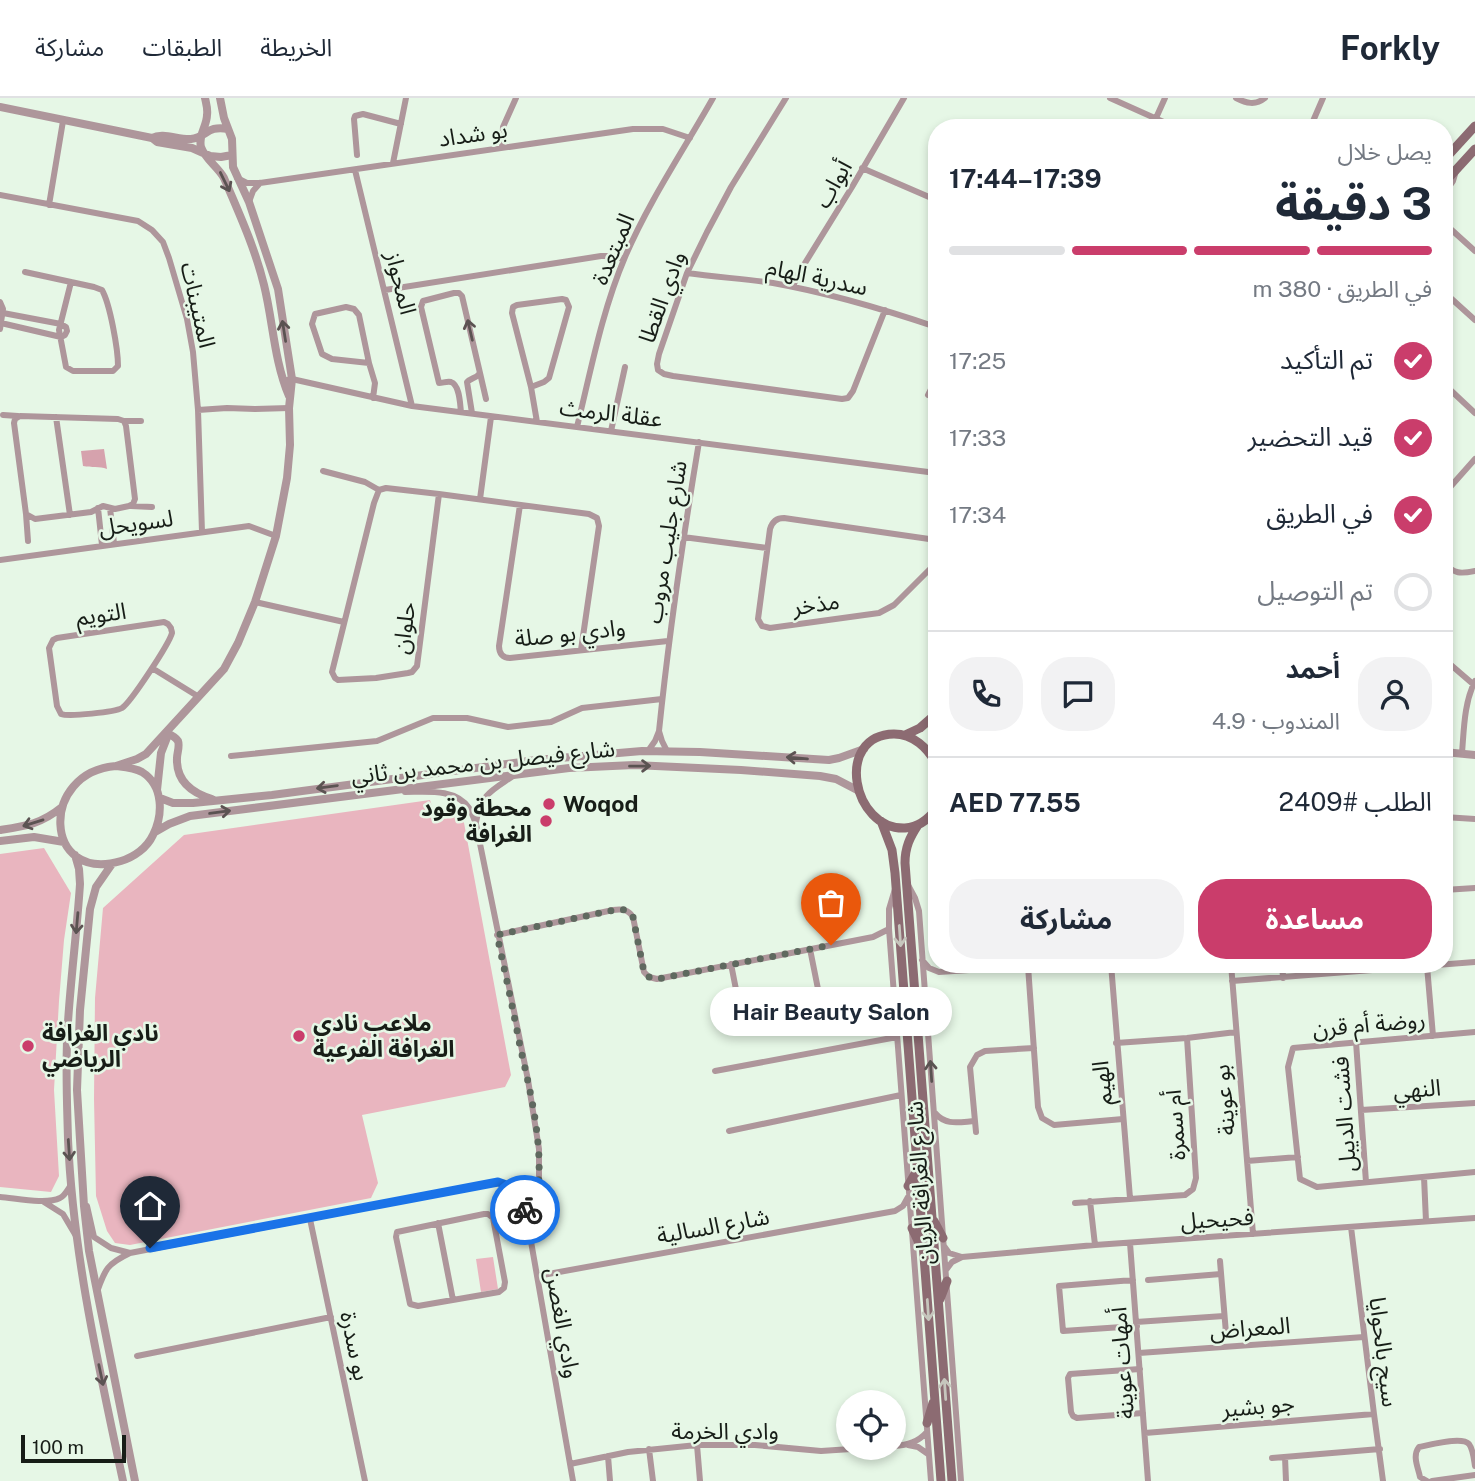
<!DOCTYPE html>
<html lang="ar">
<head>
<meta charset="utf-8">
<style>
	:root { --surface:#fff; --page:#f2f2f3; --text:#1f2937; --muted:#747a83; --line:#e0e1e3; --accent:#ca3d6b }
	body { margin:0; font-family:"Public Sans","Noto Sans Arabic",sans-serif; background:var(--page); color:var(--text); direction:rtl; height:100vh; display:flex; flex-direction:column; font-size:26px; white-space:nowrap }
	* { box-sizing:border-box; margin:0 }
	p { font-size:23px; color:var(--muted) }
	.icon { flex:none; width:38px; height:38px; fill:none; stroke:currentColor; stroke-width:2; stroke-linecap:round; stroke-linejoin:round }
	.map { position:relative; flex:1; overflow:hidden; direction:ltr }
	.details { position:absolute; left:928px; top:21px; width:525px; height:854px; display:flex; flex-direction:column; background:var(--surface); border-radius:28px; box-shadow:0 4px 10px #0003; direction:rtl }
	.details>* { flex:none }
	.tools { position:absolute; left:836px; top:1292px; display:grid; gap:14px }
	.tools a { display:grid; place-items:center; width:70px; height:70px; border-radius:50%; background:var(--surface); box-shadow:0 4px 10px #0003; font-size:35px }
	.scale { position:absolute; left:21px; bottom:18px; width:105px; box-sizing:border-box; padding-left:7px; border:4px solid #171d17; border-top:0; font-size:19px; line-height:24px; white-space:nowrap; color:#171d17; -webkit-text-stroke:5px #e6f7e6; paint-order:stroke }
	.pin { position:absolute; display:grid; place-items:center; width:60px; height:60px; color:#fff; margin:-72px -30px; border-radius:50% 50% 50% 0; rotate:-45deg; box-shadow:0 0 7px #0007 }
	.pin .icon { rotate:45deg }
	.courier { position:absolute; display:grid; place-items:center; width:70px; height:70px; margin:-35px; border:5px solid #1a73e8; border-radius:50%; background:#fff; color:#222; box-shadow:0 2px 9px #0007 }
	.bubble { position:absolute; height:49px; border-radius:24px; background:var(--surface); box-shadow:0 4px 10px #0003; font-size:23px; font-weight:700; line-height:49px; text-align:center; direction:rtl }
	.head em { font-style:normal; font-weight:700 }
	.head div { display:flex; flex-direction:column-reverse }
	.head { display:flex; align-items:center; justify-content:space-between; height:119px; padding:0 21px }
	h1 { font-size:46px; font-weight:700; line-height:52px }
	.bar { display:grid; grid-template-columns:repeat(4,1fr); gap:10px 7px; align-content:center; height:84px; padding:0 21px }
	.bar i { height:9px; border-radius:5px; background:var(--line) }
	.bar .selected { background:var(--accent) }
	.bar p { grid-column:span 4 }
	.line { display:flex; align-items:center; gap:18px; padding:0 21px; border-top:2px solid var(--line) }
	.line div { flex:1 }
	.round { display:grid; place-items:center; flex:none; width:74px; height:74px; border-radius:28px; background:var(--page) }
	ol { padding:0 21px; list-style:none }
	li { display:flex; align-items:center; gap:21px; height:77px }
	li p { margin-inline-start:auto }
	li .icon { padding:7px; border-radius:50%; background:var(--accent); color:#fff; stroke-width:4 }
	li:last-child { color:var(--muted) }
	li i { width:38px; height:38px; border:4px solid var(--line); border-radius:50% }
	.cta { display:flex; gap:14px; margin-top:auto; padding:14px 21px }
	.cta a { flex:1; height:80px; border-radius:28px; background:var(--accent); color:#fff; font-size:28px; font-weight:700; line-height:80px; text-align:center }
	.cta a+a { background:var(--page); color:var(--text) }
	header { display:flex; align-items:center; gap:42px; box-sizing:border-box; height:98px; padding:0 35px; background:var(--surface); border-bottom:2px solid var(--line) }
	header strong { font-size:33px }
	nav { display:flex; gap:38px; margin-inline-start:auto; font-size:24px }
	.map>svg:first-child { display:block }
	.green { fill:#e9b5bf }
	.forest { fill:#d6a2ad }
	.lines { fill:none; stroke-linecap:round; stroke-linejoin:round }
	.minor { stroke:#ae969b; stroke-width:6 }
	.tertiary { stroke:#ae969b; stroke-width:8 }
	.secondary { stroke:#8c6b72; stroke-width:9 }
	.oneway { stroke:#5b5352 }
	.oneway2 { stroke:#c6c6bd }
	.done { stroke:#5f695f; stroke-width:7; stroke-dasharray:0 12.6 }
	.route { stroke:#1a73e8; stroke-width:9 }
	.poi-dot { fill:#ca3d6b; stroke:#e6f7e6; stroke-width:2.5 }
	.labels { text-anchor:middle; stroke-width:5; stroke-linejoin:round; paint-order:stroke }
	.street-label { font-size:23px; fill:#171d17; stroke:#e6f7e6 }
	.poi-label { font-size:23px; font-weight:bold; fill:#171d17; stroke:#e6f7e6; text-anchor:start }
</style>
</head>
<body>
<header>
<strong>Forkly</strong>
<nav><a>الخريطة</a><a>الطبقات</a><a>مشاركة</a></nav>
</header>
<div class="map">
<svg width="1475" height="1383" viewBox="0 0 1475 1383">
	<rect width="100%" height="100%" fill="#e6f7e6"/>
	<path class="green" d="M430,702L435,717L462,714L511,977L505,989L362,1017L378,1085L371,1100L130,1147L115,1145L107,1133L96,1098L94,1001L95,900L103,810L184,737Z
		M44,750L71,795L64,842L59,903L54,992L59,1078L51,1094L0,1089V756Z
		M493,1159L498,1191L481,1194L476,1161Z"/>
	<path class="forest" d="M104,351L107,371C99,368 92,370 83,368L81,353Z"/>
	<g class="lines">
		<path class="minor" d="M786,0L731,89L707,134L687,175L659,256L657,266L658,272L664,276L673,278L842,301L848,300L853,293L885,212
			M1110,0L1177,30
			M1236,0C1246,5 1255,8 1265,0
			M1156,20L1165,0
			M1002,30C1011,22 1019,25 1028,30
			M1310,30L1323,0
			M502,49L503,29L516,0
			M357,57L354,21L355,18L363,16L401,26
			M393,65L406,0
			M862,70L936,102
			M355,72L412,308
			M237,80L247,85H260L633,31H663L690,40
			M1444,96L1453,83L1456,73
			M0,97L122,120L138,123L152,132L163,144L169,160L187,221L193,254L198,312L227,310L255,311L289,310
			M249,104L253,93L260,85
			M49,107L63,23
			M1444,125L1475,153
			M25,174L94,189L102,192C110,206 118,251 118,268L113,273H73L66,269L59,232L71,184
			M687,175C716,179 745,181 773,185C829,195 883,211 936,229
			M793,189L797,178L852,89L904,0
			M385,192L601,158H610L624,161
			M1444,194L1475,222
			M0,204L3,211L0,231
			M346,209L354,211L359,217L369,265L332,261L322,256L312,226L315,216Z
			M1,225L61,239L65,237L67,233L66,229L61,226L3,215
			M369,265L375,285L373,300
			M480,275L486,301
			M287,282L292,281L412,308L936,375
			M1444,286L1475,315
			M531,289L544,284L549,280L569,209L566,202L562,201L517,207L513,209L512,215L531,289L537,324
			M928,297L936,281
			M198,312L202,434
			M461,314C460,307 460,287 451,284C447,283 443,285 439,285L421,209L423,203L454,195H459L462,198L480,275C477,280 471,280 467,284L472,315
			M3,317L18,318
			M20,318L118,321L124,323L126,328L135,401L133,406L129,408L115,411L103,408L91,414L35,421L26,416L14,325L15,321Z
			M56,319L70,417
			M124,323H141
			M577,329C591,272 602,213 625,159C649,103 683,53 713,0
			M611,333L625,269
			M323,373L365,384L379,392
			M386,390L439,396L417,568L412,574L408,575L376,580L338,582L335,580L332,574L374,405L379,392Z
			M439,396L589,416L597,420L599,428L581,552
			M1444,396L1475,361
			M480,401L491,319
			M520,407L499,548C499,556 503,560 510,560L668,543
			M131,408L152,409
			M98,410L102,447
			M110,410L114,445
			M26,416L28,443
			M683,439L767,450
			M936,442L784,420C776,420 772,424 770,431L758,521L762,528L770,530L879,515L894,507L936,465
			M0,462L249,428L276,438
			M1444,465C1455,476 1460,476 1475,473
			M255,504L344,524
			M164,524L168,526L171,530C171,532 172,533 172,535C169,546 131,604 122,610C115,614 69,619 61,616L57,608L49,550L53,542L57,540Z
			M1444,561L1473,586
			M152,570L199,599
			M659,633L662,643L667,653
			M648,653L655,643L659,633C669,536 683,440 699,344
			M1462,655C1464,631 1464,605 1475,583
			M231,658L377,643L433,620H467L508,629L551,624L582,610L662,601
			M405,694C426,694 455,690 469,710C472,715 474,721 476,726L528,982L539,1051V1088L536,1111L530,1132
			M1444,719L1475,721
			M476,724C481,696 491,693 513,678
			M908,787L915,800L919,813L961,1383
			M895,791L889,811V831L931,1383
			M1444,792L1475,790
			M497,837L613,812C622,811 628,811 633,819L644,874L649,879L657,881L873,839L889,831
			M810,851L820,901
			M922,862L929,870L939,874L1059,866
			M731,866L742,922
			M1111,866L1130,1100
			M1231,866L1253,1136
			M1282,866L1283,880
			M1028,868L1038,1009L1042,1020L1054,1027L1123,1021
			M1427,868L1433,938
			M1232,883L1475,864
			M1475,934L1293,950L1288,969L1300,1081L1317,1089L1475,1074
			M1356,944L1366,1084
			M1116,945L1187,940L1236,934
			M715,973L897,939
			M1361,1012L1475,1005
			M935,1015C946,1028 959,1024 975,1023
			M729,1033L901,997
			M976,1034L970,969L977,957L985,953L1034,950
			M1247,1063L1298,1059
			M1424,1079L1426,1123
			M0,1099C15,1100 46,1107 60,1100C65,1098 68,1091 71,1087
			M1090,1103L1095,1147
			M44,1104L63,1116L76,1138
			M1075,1105L1185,1097L1193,1091L1196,1080L1187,940
			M87,1108L94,1139L111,1150L130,1155
			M484,1116H488L493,1120L505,1184L504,1190L499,1194L418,1208L410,1206L396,1139L397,1134Z
			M490,1117L497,1113L524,1107
			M310,1121L365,1383
			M494,1123L526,1115
			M438,1125L453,1202
			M1351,1129L1374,1316L1383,1383
			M1130,1145L1148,1383
			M944,1148L949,1155L962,1159
			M1220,1163L1226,1235
			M946,1172L952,1164L962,1159L1095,1147L1475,1120
			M537,1178L895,1113L903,1108L908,1099
			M1133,1182L1059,1188L1063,1233L1137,1228
			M1148,1182L1221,1176
			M97,1194C105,1171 107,1166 130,1155L498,1084C516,1090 522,1096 526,1115L573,1383
			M1136,1224L1224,1218
			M1139,1255L1364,1239
			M137,1258L331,1219
			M1140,1271L1070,1276L1068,1280L1071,1314L1073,1318L1077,1320L1143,1315
			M1145,1335L1374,1316
			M697,1347L700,1383
			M908,1347L918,1349L928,1356
			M894,1348C908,1347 918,1344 927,1334
			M649,1351L653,1383
			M608,1358L610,1383
			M1285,1359L1286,1383
			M1272,1360L1380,1351
			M570,1366L628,1354L697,1347H755L821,1353L881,1349
			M1427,1383L1420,1379C1418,1369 1412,1358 1419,1349C1429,1347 1462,1338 1469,1346C1473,1351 1474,1362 1475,1368
			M1432,1383L1475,1377"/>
		<path class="tertiary" d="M205,0C206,5 208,11 207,17C207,28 198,37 201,49C205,61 218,69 224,80C239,115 255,150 264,187C273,223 274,263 289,298
			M0,9L152,40L157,44L192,50L210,58L221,59L232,57
			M152,40C163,34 178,42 191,41C207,39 207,27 228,31
			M168,636C171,637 176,640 178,643C180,648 177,655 177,660C176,683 192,695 212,701
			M1444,654L1475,657
			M116,668L137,661L146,656L224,571L238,545L255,504L276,438L287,380L290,347L289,310L292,281L278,191L249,104L233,69L232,41L224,20L220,0
			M116,668C124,669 135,670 142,674C164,688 163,717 153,737C147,750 134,759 121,763C43,786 39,674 116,668Z
			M157,692L161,655L168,637
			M160,700L173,705H193L272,697L536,662L642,653L700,654L829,662L839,660L864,651
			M0,732C26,728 41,726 62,709
			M155,734L169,726L190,718L569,670L634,667L741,672L820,678L836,681L859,693
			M0,743L34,739L64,744
			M75,757L79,771L80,786C77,832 71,878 68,924C65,963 67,1002 68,1041C73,1157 99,1270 123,1383
			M112,766L96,789L90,811L80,912L77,992L84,1108L89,1153L135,1383"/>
		<path class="secondary" d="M1444,62L1475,28
			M1444,85L1475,51
			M905,637L920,630L936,616
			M936,666C928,650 913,636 894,636C834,637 852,732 905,730C919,729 928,722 936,711
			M881,723L892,752L895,775L941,1383
			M918,727C910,739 905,749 905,765L952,1383
			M919,915L925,894
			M908,1088L916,1074
			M934,1123L943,1140
			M912,1130L920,1147
			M940,1201L947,1183
			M927,1325L933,1305"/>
	</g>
	<defs><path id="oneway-shaft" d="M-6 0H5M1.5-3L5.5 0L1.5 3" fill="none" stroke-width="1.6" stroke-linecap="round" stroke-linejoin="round" transform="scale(1.75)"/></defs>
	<g class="oneway">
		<use href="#oneway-shaft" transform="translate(225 84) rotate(64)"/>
		<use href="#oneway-shaft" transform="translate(470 232) rotate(-103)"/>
		<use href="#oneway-shaft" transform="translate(284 233) rotate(-99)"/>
		<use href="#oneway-shaft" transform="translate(797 660) rotate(-175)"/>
		<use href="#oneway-shaft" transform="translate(640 668) rotate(-1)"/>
		<use href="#oneway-shaft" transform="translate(327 689) rotate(172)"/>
		<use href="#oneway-shaft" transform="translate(220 714) rotate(-8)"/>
		<use href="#oneway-shaft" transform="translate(33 725) rotate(163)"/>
		<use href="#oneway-shaft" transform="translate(77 825) rotate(95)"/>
		<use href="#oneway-shaft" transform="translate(931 973) rotate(-94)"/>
		<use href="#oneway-shaft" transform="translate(69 1052) rotate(86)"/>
		<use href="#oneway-shaft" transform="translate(101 1277) rotate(78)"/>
	</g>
	<g class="oneway2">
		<use href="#oneway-shaft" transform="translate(900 838) rotate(86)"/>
		<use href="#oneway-shaft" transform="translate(928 1212) rotate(86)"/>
		<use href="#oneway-shaft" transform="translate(945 1291) rotate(-94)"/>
	</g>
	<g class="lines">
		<path class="done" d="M525,1112L529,1134C550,1072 534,1010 520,948C513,911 505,874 497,837L614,812C622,811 628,811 633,819L644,874L649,879L657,881L831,847"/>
		<path class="route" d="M150,1150L498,1084C514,1089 521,1095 525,1112"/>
	</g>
	<g class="poi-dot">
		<circle cx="549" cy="706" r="7"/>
		<circle cx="546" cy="723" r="7"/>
		<circle cx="299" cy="938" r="7"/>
		<circle cx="28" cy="948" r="7"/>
	</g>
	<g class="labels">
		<g class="street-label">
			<text transform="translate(473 36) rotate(-8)" y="8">بو شداد</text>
			<text transform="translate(833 86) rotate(-60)" y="8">أبواب</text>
			<text transform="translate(613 151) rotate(-67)" y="8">المبتعدة</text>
			<text transform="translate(817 179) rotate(12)" y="8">سدرية الهام</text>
			<text transform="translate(401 185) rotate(76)" y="8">المحواز</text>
			<text transform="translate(662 199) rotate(-70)" y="8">وادي القطا</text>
			<text transform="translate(198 207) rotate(77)" y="8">المتيبنات</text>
			<text transform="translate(611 315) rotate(7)" y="8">عقلة الرمث</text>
			<text transform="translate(136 425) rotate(-8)" y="8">لسويحل</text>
			<text transform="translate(666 444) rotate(-81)" y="8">شارع جليب مروب</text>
			<text transform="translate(816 506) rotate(-8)" y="8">مذخر</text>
			<text transform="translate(101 516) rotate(-8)" y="8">التويم</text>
			<text transform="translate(404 530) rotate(-82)" y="8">حلوان</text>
			<text transform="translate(570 535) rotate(-6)" y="8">وادي بو صلة</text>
			<text transform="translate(483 664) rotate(-6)" y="8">شارع فيصل بن محمد بن ثاني</text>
			<text transform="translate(1369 926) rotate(-5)" y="8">روضة أم قرن</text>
			<text transform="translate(1102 985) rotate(-95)" y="8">الهيم</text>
			<text transform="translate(1417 991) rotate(-4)" y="8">النهي</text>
			<text transform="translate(1224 1002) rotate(-95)" y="8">بو عوينة</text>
			<text transform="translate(1344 1016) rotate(-94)" y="8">فشت الديبل</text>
			<text transform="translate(1175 1027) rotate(-94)" y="8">أم سمرة</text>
			<text transform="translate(920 1085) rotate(-94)" y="8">شارع الغرافة الريان</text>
			<text transform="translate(1217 1121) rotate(-4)" y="8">فحيحيل</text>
			<text transform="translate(713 1128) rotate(-10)" y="8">شارع السالية</text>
			<text transform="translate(563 1225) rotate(80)" y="8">وادي الغصن</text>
			<text transform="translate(1250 1230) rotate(-4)" y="8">المعراض</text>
			<text transform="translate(355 1248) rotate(78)" y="8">بو سدرة</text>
			<text transform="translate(1384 1254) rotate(83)" y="8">سيج بالحوايا</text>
			<text transform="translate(1122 1265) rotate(-94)" y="8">أمهات عوينة</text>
			<text transform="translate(1258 1308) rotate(-5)" y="8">جو بشير</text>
			<text x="725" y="1341">وادي الخرمة</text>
		</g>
		<g class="poi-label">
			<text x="563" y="714">Woqod</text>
			<text x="532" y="718" text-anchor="end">محطة وقود<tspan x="532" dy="26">الغرافة</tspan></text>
			<text x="313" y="933">ملاعب نادي<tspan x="313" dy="26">الغرافة الفرعية</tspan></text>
			<text x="42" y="943">نادي الغرافة<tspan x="42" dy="26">الرياضي</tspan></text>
		</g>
	</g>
</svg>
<div class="tools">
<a><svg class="icon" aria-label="locate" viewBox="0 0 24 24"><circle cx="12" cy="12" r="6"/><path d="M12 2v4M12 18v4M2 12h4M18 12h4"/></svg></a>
</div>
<div class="scale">100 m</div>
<div class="pin" style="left:831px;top:847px;background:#ea580c"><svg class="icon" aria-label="bag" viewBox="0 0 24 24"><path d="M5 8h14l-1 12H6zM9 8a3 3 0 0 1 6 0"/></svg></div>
<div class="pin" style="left:150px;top:1150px;background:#1f2937"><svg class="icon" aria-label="home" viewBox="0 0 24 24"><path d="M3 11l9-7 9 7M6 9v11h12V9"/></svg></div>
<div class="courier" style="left:525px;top:1112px"><svg class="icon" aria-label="bike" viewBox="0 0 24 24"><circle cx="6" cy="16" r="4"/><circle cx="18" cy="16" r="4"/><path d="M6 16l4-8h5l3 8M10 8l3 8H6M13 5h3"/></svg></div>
<div class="bubble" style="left:710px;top:889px;width:242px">Hair Beauty Salon</div>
<section class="details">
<div class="head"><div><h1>3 دقيقة</h1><p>يصل خلال</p></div><em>17:39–17:44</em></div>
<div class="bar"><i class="selected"></i><i class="selected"></i><i class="selected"></i><i></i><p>في الطريق · 380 m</p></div>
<ol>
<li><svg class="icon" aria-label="check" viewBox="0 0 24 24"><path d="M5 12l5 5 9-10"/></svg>تم التأكيد<p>17:25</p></li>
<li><svg class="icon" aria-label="check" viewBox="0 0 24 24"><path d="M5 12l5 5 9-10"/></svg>قيد التحضير<p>17:33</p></li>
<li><svg class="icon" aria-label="check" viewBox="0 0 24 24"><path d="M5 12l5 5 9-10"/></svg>في الطريق<p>17:34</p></li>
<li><i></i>تم التوصيل</li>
</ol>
<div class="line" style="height:126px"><a class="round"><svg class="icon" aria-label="person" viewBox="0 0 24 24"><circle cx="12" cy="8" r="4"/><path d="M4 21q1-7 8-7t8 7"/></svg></a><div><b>أحمد</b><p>المندوب · 4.9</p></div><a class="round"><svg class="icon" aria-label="chat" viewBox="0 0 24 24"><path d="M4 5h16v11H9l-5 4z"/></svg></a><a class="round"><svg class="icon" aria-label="phone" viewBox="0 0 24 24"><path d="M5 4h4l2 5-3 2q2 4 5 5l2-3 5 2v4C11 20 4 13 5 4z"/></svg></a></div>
<div class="line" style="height:91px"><div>الطلب #2409</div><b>AED 77.55</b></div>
<div class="cta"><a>مساعدة</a><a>مشاركة</a></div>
</section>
</div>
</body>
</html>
